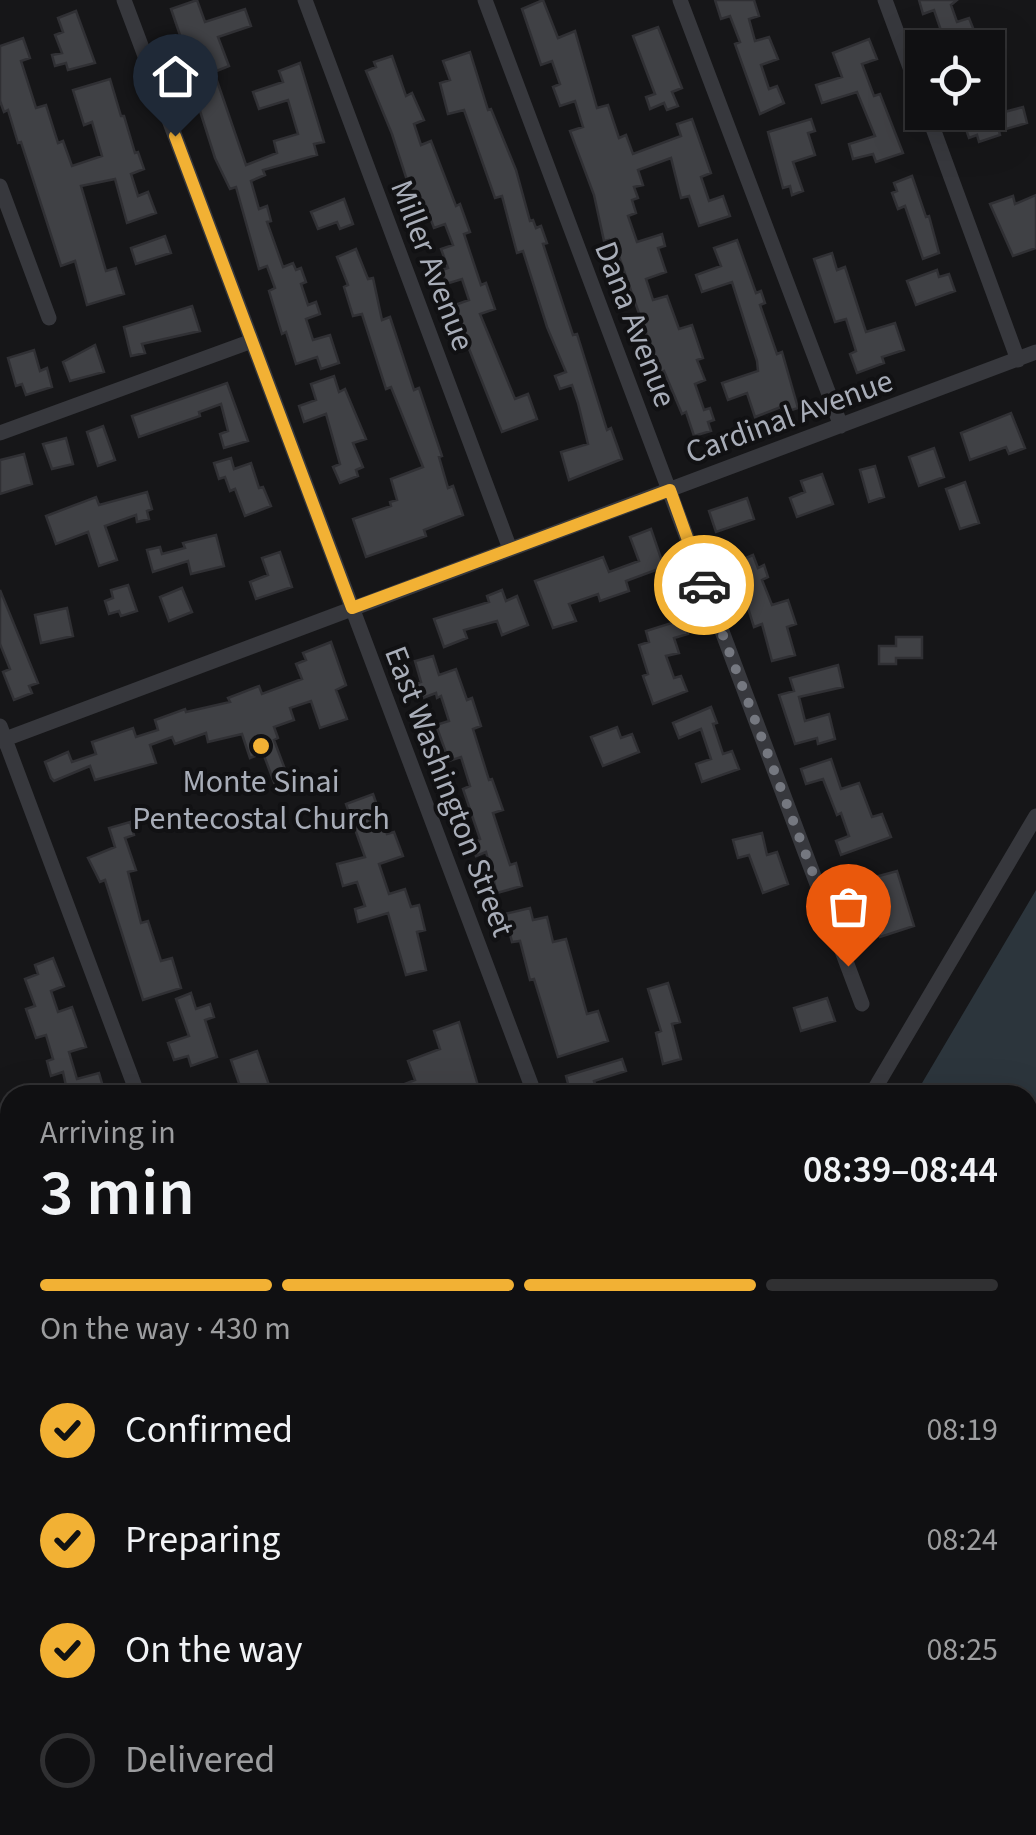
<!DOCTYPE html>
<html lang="en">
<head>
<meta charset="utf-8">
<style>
	:root { --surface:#101012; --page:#19191b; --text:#f1f3f6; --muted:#9c9d9f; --line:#303032; --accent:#f2b134 }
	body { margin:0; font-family:"Source Sans 3",sans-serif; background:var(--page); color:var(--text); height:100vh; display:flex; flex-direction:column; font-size:38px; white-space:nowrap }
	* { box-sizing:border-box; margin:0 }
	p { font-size:32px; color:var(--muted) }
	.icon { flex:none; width:55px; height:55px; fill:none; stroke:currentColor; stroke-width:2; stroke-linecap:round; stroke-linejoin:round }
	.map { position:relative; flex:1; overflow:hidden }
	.panel { position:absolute; left:0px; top:1085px; width:1038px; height:750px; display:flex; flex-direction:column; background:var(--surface); border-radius:30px 30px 0 0; box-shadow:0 10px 40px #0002,0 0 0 2px var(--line) }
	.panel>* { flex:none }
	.fabs { position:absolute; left:905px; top:30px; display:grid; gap:20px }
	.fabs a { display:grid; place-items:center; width:100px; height:100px; border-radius:0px; background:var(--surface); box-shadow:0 10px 40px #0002,0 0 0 2px var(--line); font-size:50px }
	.pin { position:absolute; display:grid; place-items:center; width:85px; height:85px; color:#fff; margin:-102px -42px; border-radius:50% 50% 50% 0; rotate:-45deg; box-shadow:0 0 10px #0007 }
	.pin .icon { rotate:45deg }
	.courier { position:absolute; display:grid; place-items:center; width:100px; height:100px; margin:-50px; border:8px solid #f2b134; border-radius:50%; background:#fff; color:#222; box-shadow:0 2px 12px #0007 }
	.head em { font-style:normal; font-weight:600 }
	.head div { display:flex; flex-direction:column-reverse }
	.head { display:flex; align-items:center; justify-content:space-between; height:170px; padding:0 40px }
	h1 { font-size:65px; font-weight:600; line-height:75px }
	.bar { display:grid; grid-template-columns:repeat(4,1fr); gap:15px 10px; align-content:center; height:120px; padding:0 40px }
	.bar i { height:12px; border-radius:8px; background:var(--line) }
	.bar .current { background:var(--accent) }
	.bar p { grid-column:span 4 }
	ol { padding:0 40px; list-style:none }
	li { display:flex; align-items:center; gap:30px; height:110px }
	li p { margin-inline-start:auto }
	li .icon { padding:10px; border-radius:50%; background:var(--accent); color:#111; stroke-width:4 }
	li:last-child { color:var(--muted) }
	li i { width:55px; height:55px; border:5px solid var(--line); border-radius:50% }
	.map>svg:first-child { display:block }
	.water { fill:#2c353c }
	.building { fill:#404145; stroke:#303034; stroke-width:2.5 }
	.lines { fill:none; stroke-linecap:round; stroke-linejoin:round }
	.minor { stroke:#37383d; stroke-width:15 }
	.done { stroke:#757880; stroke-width:10; stroke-dasharray:0 18 }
	.route { stroke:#f2b134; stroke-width:12 }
	.poi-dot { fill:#f2b134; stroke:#111113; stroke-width:4 }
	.labels { text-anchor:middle; stroke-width:8; stroke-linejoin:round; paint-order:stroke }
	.street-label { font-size:32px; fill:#a8adb8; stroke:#111113 }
	.poi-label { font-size:32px; fill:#a8adb8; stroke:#111113 }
</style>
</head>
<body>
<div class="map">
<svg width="1036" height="1835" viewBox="0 0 1036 1835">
	<rect width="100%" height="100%" fill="#161618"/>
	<path class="water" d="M1036,890V1104L1028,1119V1095H915Z
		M483,1825H615L609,1835H478Z"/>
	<path class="building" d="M197,0L205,22L245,9L251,26L218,37L229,66L214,72L246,165L277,153L274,141L298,134L288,100L259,109L253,92L283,82L279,71L300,63L324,142L314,144L317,155L263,170L265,175L251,181L259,209L267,206L271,221L267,222L283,267L293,263L296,270L301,268L306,282L301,284L308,305L316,302L320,314L306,319L313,340L330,335L339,363L321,369L317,357L296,364L286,332L282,334L269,291L275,288L267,266L259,269L236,187L230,189L215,158L186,67L197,63L188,40L182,41L171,9Z
		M543,0L558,38L575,31L597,108L608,105L619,138L626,135L633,154L681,136L677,124L692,119L711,173L701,177L709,201L723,196L730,216L699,226L689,196L681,198L671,158L638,170L643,185L634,187L638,198L632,200L636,213L628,216L637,242L662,234L665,246L658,248L666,272L646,279L653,300L667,296L679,329L692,325L703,358L697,360L705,380L695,384L704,410L710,408L714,420L708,422L711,431L694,436L686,412L682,414L664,371L660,373L617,251L613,253L609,240L604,241L594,195L570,131L583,127L575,101L560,106L553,87L560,84L552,61L541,65L522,9Z
		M715,0H754L759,16L749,19L755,41L769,37L778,59L761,65L769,89L777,86L784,103L760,114L735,44L740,42L730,16L721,19Z
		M919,0H957L951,5L957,22L969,18L979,43L965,48H947L934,10L923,14Z
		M76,11L95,63L68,70L66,63L55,66L52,55L62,53L55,35L63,32L58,18Z
		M658,27L682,88L672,92L678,106L667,110L664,103L650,109L646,97L655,94L633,36Z
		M23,38L30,58L21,61L36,108L46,105L58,143L63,141L72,166L102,156L92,122L84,125L73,90L110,79L121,116H124L135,153L138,152L144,169L131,174L138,196L148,192L156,213L127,223L115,179L81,186L106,271L116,268L124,294L87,305L75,261L61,266L21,142L18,143L8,110L4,112L0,101V46Z
		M869,39L877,59L862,64L874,96L880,94L903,153L876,162L873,154L853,159L849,144L875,136L857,92L822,103L816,85L842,77L833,53Z
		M470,52L488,110L491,109L516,170L530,221L533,220L536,228L541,226L547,243L543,244L573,335L577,334L607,430L611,428L622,459L569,480L561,452L588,444L578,403L572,385L560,389L555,376L566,372L547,327L523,251L517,253L502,196L495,198L464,110L448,114L440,83L450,80L443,61Z
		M392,56L406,96L412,93L424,120L414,124L421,145L431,141L456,206L460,204L470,232L464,234L481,285L486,283L495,309L480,314L515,399L528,394L537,419L502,432L452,306L469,300L462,279L446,284L442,270L448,268L441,249L453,245L445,224L434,228L424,202L415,205L392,134L366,71L376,67L374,62Z
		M1023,107L1027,123L999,131L1000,135L979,142L977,135L969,138L960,112L993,115Z
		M811,119L815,131L808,133L815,155L793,162L803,191L792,195L790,186L783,188L768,132Z
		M912,176L926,217L929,216L939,253L923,259L905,206L898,209L892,193L897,191L894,183Z
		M1036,195V248L1013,256L990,204L1013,196L1015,204Z
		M344,199L353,224L340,229L337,222L318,229L311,212Z
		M165,236L171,253L136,264L131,248Z
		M737,240L756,293L761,291L765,303L760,305L777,354L782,352L798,408L783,413L781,407L755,417L747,393L728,400L722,383L758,371L757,361L732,282L702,292L696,275L721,266L714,248Z
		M356,249L368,279L373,278L382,320L390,317L414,390L419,388L442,456L439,457L448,488L453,486L463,515L424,530L426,536L366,557L353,519L391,506L390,502L397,500L391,479L423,467L391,387L386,389L362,314L353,316L344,287L348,285L337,257Z
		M832,253L837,270L845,267L866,332L895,323L904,350L882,357L884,363L857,373L850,354L856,351L846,319L835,322L814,259Z
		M937,270L939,277L949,274L955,291L916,305L907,281Z
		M192,306L200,331L142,344L145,353L131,356L124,327Z
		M95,345L104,372L70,381L63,362Z
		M34,350L40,371L47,368L52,387L26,395L22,384L16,386L8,358Z
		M334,376L339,392L345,389L366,439L353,443L363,467L356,470L358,476L340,483L333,467L340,464L326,414L304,422L299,406L316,400L311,384Z
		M227,383L248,441L224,448L220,434L228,431L221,404L199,412L200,416L139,437L132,416Z
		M1011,413L1025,448L1009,454L1006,447L970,460L961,433Z
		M103,426L115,460L98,466L87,432Z
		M66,438L73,464L52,469L43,444Z
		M934,448L944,477L919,486L909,457Z
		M24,454L32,484L0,494V460Z
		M231,458L234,469L251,463L259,488L263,487L271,506L245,516L235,489L230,491L225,477L219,479L214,463Z
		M875,466L884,497L869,502L860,470Z
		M822,474L833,504L797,517L790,498L805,492L801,481Z
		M965,482L979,523L960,529L946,489Z
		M147,492L152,509L147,511L149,519L137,522L136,515L105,526L117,560L99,566L88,532L56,544L46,516L96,497L99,505Z
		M747,498L754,519L716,532L709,511Z
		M651,529L664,567L626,581L629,591L600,601L598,594L569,604L576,621L553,628L535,581L603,557L609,572L639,561L630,537Z
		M216,535L224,566L191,574L188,561L153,572L147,550L160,547L162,554L185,548L183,543Z
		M280,552L292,587L256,599L250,582L268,575L262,558Z
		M753,555L758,568L764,565L768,577L762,580L772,605L788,600L796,624L787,627L795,655L772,661L762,624L754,627L734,563Z
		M128,585L137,611L121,616L119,611L109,614L105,601L113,598L111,590Z
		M182,588L192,612L169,621L160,597Z
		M0,590L38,683L29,686L32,693L14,700L3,672L10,669L0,644Z
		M502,590L506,601L517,596L528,625L502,635L497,621L464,630L467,638L444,647L434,619L489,602L487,596Z
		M67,608L73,636L41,643L35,615Z
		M684,619L688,634L674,638L679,653L666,656L674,678L681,676L687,691L653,704L643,676L648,674L639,645L649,642L646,631Z
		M896,637H922V658H896V664H879V646H896Z
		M331,642L346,685L336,690L347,719L320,728L311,701L290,708L294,720L274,727L278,738L274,740L292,788L278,793L263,753L250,758L242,734L208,742L206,733L175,744L172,737L150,745L156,763L95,780L90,766L54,781L51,778L45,762L68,752L72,762L96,754L92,742L133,728L136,737L158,730L155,720L185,709L186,712L230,702L228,698L259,686L262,694L302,679L296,664L306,660L303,653Z
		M433,656L439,675L456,669L467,700L472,698L481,726L473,729L489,780L492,779L503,810L493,813L510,865L516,863L522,886L497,893L486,852L476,856L471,842L480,839L463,789L470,786L461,757L449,761L436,725L449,721L441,696L437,698L436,693L420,699L415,684L421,682L415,661Z
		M838,665L843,687L799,697L805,721L829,714L835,739L818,744L817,738L795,744L779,695L794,691L790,678Z
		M711,707L717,723L713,724L723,754L732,751L739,769L702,782L696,764L711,759L701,729L679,738L673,723Z
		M617,727L621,738L632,734L639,752L603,766L591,737Z
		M831,759L841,789L859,783L872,817L882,814L891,837L841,855L836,841L849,836L841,813L837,815L823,779L806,784L801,769Z
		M373,794L387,834L394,832L403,856L379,864L389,894L405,889L411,907L419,905L425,930L417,932L426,970L406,975L388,913L358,922L355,909L365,906L357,882L343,886L337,864L365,857L346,804Z
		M130,822L134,835L125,838L136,870L128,872L141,923L148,921L161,961L172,958L181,988L143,1000L105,880L100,882L88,858L115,847L109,828Z
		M762,833L767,855L777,852L788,884L763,893L749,855L738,858L733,840Z
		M897,871L914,926L880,937L869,903L874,902L868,879Z
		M530,908L533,920L547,917L553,942L566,939L587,1014L598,1011L608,1041L558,1057L534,979L530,980L520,941L512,942L505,914Z
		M53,958L64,986L51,991L58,1012L72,1007L86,1047L69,1052L77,1079L99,1073L104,1090L68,1095L63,1072L51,1076L47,1061L53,1059L46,1035L36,1038L26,1009L35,1006L25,979L38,974L35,965Z
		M668,983L680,1022L672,1024L681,1059L663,1064L656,1033L661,1031L648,989Z
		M191,993L196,1009L210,1004L214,1017L205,1020L217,1057L191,1066L188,1056L174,1060L168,1043L189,1036L176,999Z
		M827,998L835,1021L801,1031L794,1008Z
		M459,1022L479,1089L461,1095H450L448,1087L422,1095H377L415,1080L408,1061L440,1049L434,1031Z
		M257,1051L269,1085L265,1087L268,1095H243L231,1060Z
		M622,1059L626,1071L594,1081L595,1084L588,1085L591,1095H571L566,1076Z"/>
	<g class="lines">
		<path class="minor" d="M124,0L535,1095
			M305,0L510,549
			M485,0L862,1004
			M680,0L841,426
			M885,0L922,100
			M927,112L1018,360
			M0,186L49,318
			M0,433L252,341
			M0,726L138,1095
			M0,741L1036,352
			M871,1095L1036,816
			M0,1601L10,1628
			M84,1825L88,1835
			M432,1835L437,1825"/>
	</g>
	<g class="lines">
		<path class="done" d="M704,585L848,966"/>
		<path class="route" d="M175,136L352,608L670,490L704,585"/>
	</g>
	<circle class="poi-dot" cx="261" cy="746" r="10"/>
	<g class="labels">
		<g class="street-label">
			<text transform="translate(433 265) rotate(69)" y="11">Miller Avenue</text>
			<text transform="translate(636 324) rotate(69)" y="11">Dana Avenue</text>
			<text transform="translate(789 416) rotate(-20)" y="11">Cardinal Avenue</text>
			<text transform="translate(450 791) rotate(69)" y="11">East Washington Street</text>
		</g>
		<g class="poi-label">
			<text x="261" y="792">Monte Sinai<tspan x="261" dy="37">Pentecostal Church</tspan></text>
		</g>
	</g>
</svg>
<div class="fabs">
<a><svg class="icon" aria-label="locate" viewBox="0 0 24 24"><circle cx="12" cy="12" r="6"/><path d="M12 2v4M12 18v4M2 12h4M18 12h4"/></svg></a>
</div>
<div class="pin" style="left:848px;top:966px;background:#ea580c"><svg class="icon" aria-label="bag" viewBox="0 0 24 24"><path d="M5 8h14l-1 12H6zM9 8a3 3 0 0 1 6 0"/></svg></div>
<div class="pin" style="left:175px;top:136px;background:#1f2937"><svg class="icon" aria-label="home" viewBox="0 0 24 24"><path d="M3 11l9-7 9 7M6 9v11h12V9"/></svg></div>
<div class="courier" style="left:704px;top:585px"><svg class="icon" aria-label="car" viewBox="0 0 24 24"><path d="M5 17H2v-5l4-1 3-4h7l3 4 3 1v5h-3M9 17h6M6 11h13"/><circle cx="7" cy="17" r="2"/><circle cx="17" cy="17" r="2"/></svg></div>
<section class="panel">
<div class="head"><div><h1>3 min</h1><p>Arriving in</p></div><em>08:39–08:44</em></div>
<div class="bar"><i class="current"></i><i class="current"></i><i class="current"></i><i></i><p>On the way · 430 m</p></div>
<ol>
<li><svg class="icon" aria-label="check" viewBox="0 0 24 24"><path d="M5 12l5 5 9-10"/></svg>Confirmed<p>08:19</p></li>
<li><svg class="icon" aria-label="check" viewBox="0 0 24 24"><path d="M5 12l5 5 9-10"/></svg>Preparing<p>08:24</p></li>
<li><svg class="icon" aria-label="check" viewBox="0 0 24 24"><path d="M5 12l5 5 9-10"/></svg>On the way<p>08:25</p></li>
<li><i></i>Delivered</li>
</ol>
</section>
</div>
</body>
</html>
